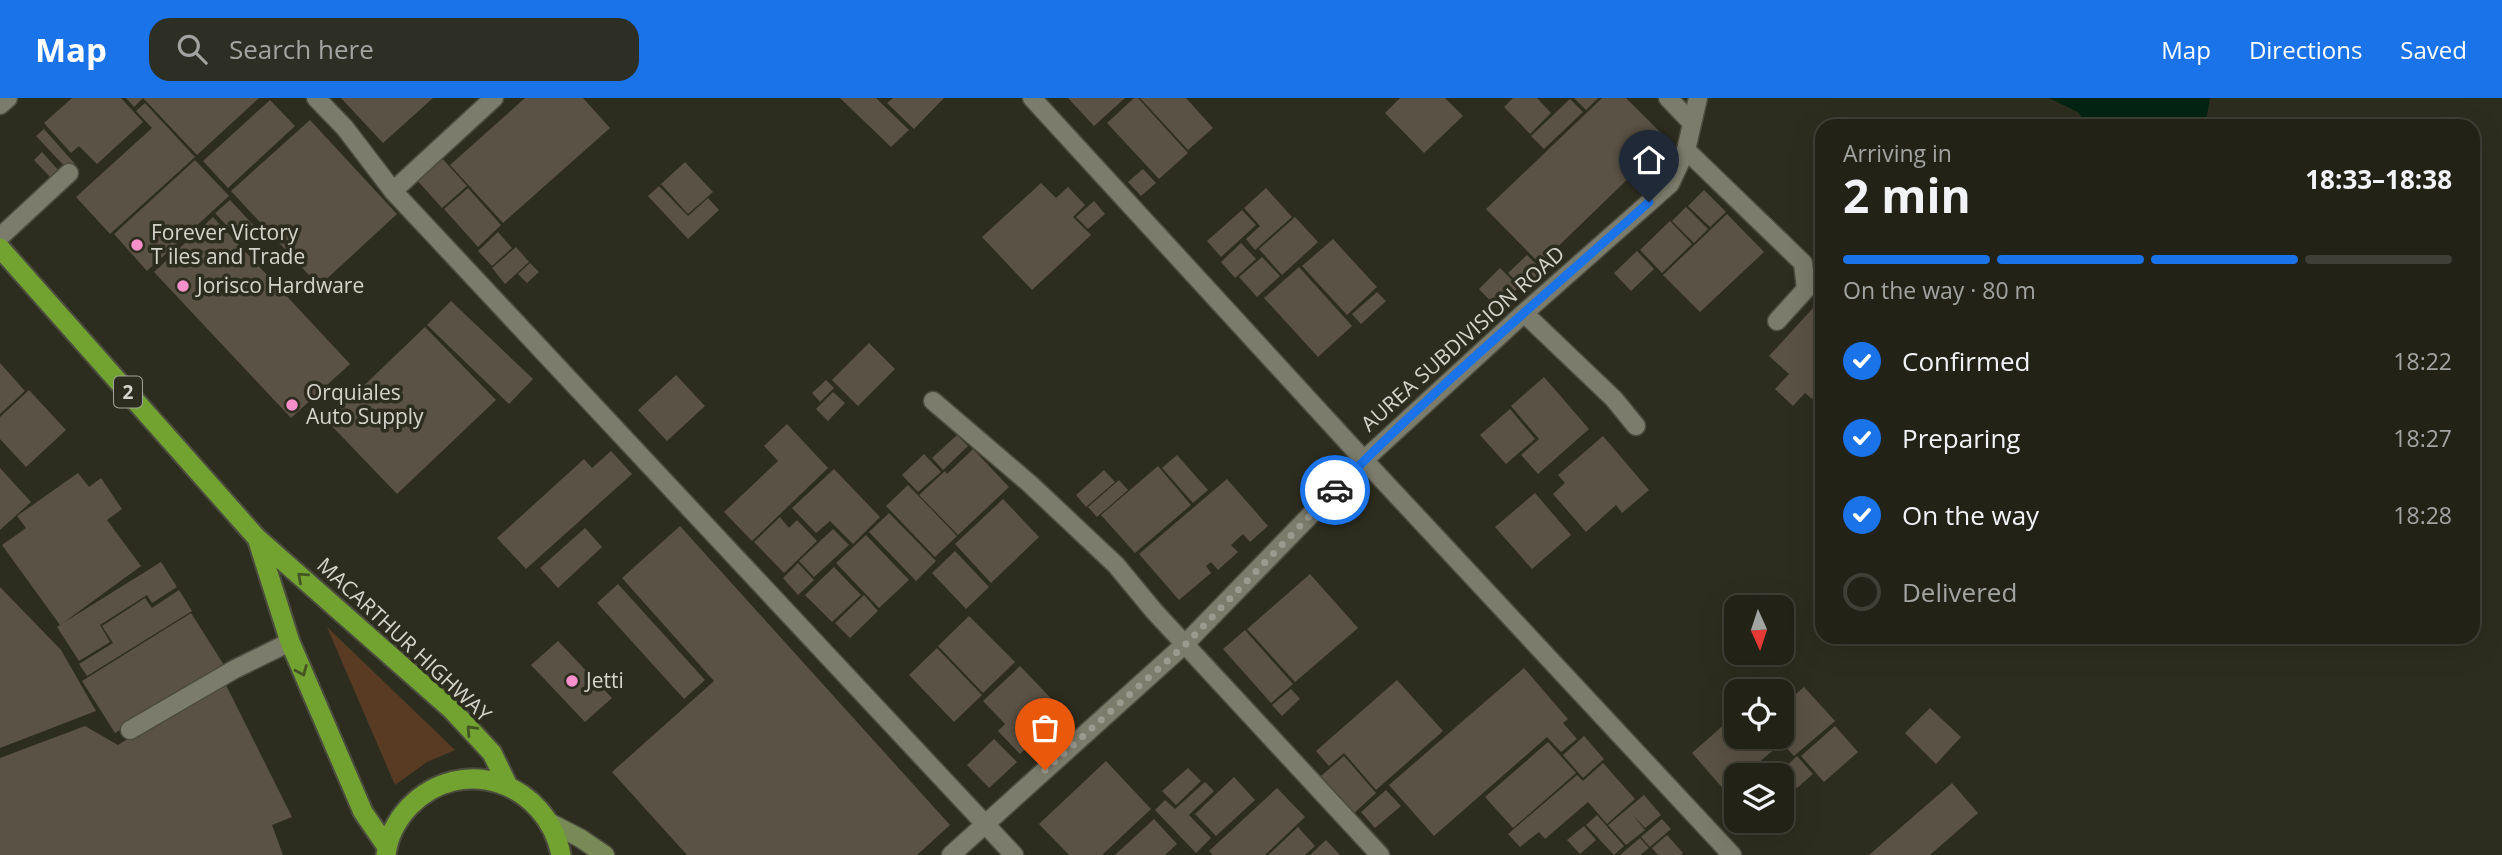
<!DOCTYPE html>
<html lang="en">
<head>
<meta charset="utf-8">
<style>
	:root { --surface:#222217; --page:#2e2f24; --text:#f1f3f6; --muted:#a2a4a1; --line:#3f3f36; --accent:#1a73e8 }
	body { margin:0; font-family:"Open Sans",sans-serif; background:var(--page); color:var(--text); height:100vh; display:flex; flex-direction:column; font-size:26px; white-space:nowrap }
	* { box-sizing:border-box; margin:0 }
	p { font-size:23px; color:var(--muted) }
	.icon { flex:none; width:38px; height:38px; fill:none; stroke:currentColor; stroke-width:2; stroke-linecap:round; stroke-linejoin:round }
	.map { position:relative; flex:1; overflow:hidden }
	.details { position:absolute; left:1815px; top:21px; width:665px; height:525px; display:flex; flex-direction:column; background:var(--surface); border-radius:21px; box-shadow:0 7px 28px #0002,0 0 0 2px var(--line) }
	.details>* { flex:none }
	.needle { width:46px; rotate:177deg }
	.buttons { position:absolute; left:1724px; top:497px; display:grid; gap:14px }
	.buttons a { display:grid; place-items:center; width:70px; height:70px; border-radius:14px; background:var(--surface); box-shadow:0 7px 28px #0002,0 0 0 2px var(--line); font-size:35px }
	.pin { position:absolute; display:grid; place-items:center; width:60px; height:60px; color:#fff; margin:-72px -30px; border-radius:50% 50% 50% 0; rotate:-45deg; box-shadow:0 0 7px #0007 }
	.pin .icon { rotate:45deg }
	.courier { position:absolute; display:grid; place-items:center; width:70px; height:70px; margin:-35px; border:5px solid #1a73e8; border-radius:50%; background:#fff; color:#222; box-shadow:0 2px 9px #0007 }
	.overview em { font-style:normal; font-weight:700 }
	.overview div { display:flex; flex-direction:column-reverse }
	.overview { display:flex; align-items:center; justify-content:space-between; height:119px; padding:0 28px }
	h1 { font-size:46px; font-weight:700; line-height:52px }
	.bar { display:grid; grid-template-columns:repeat(4,1fr); gap:10px 7px; align-content:center; height:84px; padding:0 28px }
	.bar i { height:9px; border-radius:5px; background:var(--line) }
	.bar .selected { background:var(--accent) }
	.bar p { grid-column:span 4 }
	ol { padding:0 28px; list-style:none }
	li { display:flex; align-items:center; gap:21px; height:77px }
	li p { margin-inline-start:auto }
	li .icon { padding:7px; border-radius:50%; background:var(--accent); color:#fff; stroke-width:4 }
	li:last-child { color:var(--muted) }
	li i { width:38px; height:38px; border:4px solid var(--line); border-radius:50% }
	header { display:flex; align-items:center; gap:42px; box-sizing:border-box; height:98px; padding:0 35px; background:var(--accent); color:#fff }
	header strong { font-size:33px }
	nav { display:flex; gap:38px; margin-inline-start:auto; font-size:24px }
	.search { width:490px; height:63px; background:var(--page); display:flex; align-items:center; gap:18px; box-sizing:border-box; padding:0 24px; border-radius:21px; color:var(--muted); font-size:26px }
	.map>svg:first-child { display:block }
	.green { fill:#593b24 }
	.water { fill:#032412 }
	.building { fill:#5a5244 }
	.lines { fill:none; stroke-linecap:round; stroke-linejoin:round }
	.service-casing { stroke:#4b4b3f; stroke-width:21 }
	.minor-casing { stroke:#4b4b3f; stroke-width:21 }
	.secondary-casing { stroke:#4b4b3f; stroke-width:21 }
	.trunk-casing { stroke:#4b4b3f; stroke-width:23 }
	.service { stroke:#7c7c6c; stroke-width:18 }
	.minor { stroke:#7c7c6c; stroke-width:18 }
	.secondary { stroke:#788a55; stroke-width:18 }
	.trunk { stroke:#72a22f; stroke-width:19 }
	.oneway { stroke:#455625 }
	.done { stroke:#9a9a8f; stroke-width:7; stroke-dasharray:0 12.6 }
	.route { stroke:#1a73e8; stroke-width:9 }
	.poi-dot { fill:#f890cb; stroke:#2d2d1f; stroke-width:2.5 }
	.labels { text-anchor:middle; stroke-width:7; stroke-linejoin:round; paint-order:stroke }
	.shield { fill:#2d2d1f; stroke:#a3a398; stroke-width:2 }
	.shield-label { font-size:19px; font-weight:bold; fill:#d5d5cc }
	.poi-label { font-size:21px; fill:#d5d5cc; stroke:#2d2d1f; text-anchor:start }
	.street-label { font-size:21px; fill:#d5d5cc; stroke:#2d2d1f }
</style>
</head>
<body>
<header>
<strong>Map</strong>
<div class="search"><svg class="icon" aria-label="search" viewBox="0 0 24 24"><circle cx="10" cy="10" r="6"/><path d="M15 15l6 6"/></svg>Search here</div>
<nav><a>Map</a><a>Directions</a><a>Saved</a></nav>
</header>
<div class="map">
<svg width="2502" height="757" viewBox="0 0 2502 757">
	<rect width="100%" height="100%" fill="#2d2d1f"/>
	<path class="green" d="M327,529L455,652L427,664L395,687Z"/>
	<path class="water" d="M2049,0H2210L2205,28H2088L2078,14Z"/>
	<path class="building" d="M72,0H121L143,24L97,66L79,48L71,55L44,25Z
		M126,0H143L134,9Z
		M143,0H259L197,57Z
		M341,0H433L383,45Z
		M525,0H583L610,30L503,125L450,67Z
		M840,0H876L909,32L891,49Z
		M893,0H944L914,31L887,5Z
		M1068,0H1125L1094,28Z
		M1134,0H1138L1188,55L1159,81L1107,25Z
		M1140,0H1186L1213,30L1188,52Z
		M1400,0H1445L1463,18L1424,55L1385,15Z
		M1513,0H1537L1551,15L1530,36L1504,9Z
		M1574,0H1598L1586,12Z
		M1602,0H1626L1668,42L1540,166L1486,111Z
		M1570,1L1583,14L1544,51L1531,38Z
		M270,2L295,28L228,90L203,63Z
		M145,5L195,59L110,136L76,99L152,30L136,13Z
		M310,22L397,116L319,188L231,93Z
		M44,31L75,66L68,72L36,38Z
		M42,54L59,73L51,80L34,62Z
		M441,59L467,88L442,110L416,81Z
		M195,62L229,98L147,173L114,136Z
		M685,64L713,94L688,116L661,86Z
		M1143,71L1156,85L1141,98L1128,84Z
		M1041,85L1056,100L1068,89L1085,107L1073,119L1091,137L1032,192L982,139Z
		M659,88L688,118L708,100L719,112L688,141L648,98Z
		M468,90L501,127L478,149L444,111Z
		M1266,90L1292,119L1255,152L1246,141L1260,128L1244,110Z
		M1704,92L1726,114L1710,129L1688,108Z
		M230,102L257,131L242,144L215,115Z
		M1094,103L1105,116L1088,131L1076,119Z
		M1686,109L1708,131L1694,145L1672,123Z
		M1242,112L1256,127L1221,159L1207,143Z
		M1727,116L1764,154L1700,214L1663,177Z
		M213,119L350,266L291,320L154,174Z
		M1295,119L1318,144L1282,177L1259,151Z
		M1670,123L1692,146L1662,175L1640,152Z
		M498,134L512,150L492,168L478,153Z
		M1333,141L1377,189L1347,217L1302,168Z
		M1241,145L1256,161L1235,180L1221,164Z
		M516,149L529,164L505,186L492,170Z
		M1637,153L1654,171L1631,193L1614,175Z
		M1527,157L1546,176L1528,195L1508,175Z
		M1262,159L1280,178L1257,199L1239,179Z
		M530,165L539,174L527,185L518,176Z
		M1299,169L1352,228L1318,259L1264,200Z
		M1500,170L1519,189L1497,210L1479,191Z
		M1377,194L1386,203L1361,226L1352,216Z
		M451,203L533,281L509,306L427,227Z
		M1814,209L1822,216V291L1812,301L1805,295L1793,308L1775,291L1789,276L1769,258Z
		M425,229L496,302L397,396L327,323Z
		M869,245L895,271L858,308L832,282Z
		M0,265L25,293L0,316Z
		M676,277L705,308L667,343L638,312Z
		M1544,279L1589,331L1538,376L1521,357L1539,341L1511,308Z
		M826,282L834,290L820,304L812,295Z
		M29,292L66,332L26,369L0,341V319Z
		M833,294L845,305L828,323L816,311Z
		M1510,311L1535,341L1506,366L1480,337Z
		M787,326L828,370L752,443L724,414L778,363L764,348Z
		M957,337L968,348L943,372L932,360Z
		M1603,338L1649,392L1622,415L1616,407L1586,434L1553,396L1565,385L1558,377Z
		M973,351L1009,389L958,437L919,397L945,373L947,376Z
		M611,353L632,376L526,471L497,440L584,361L592,370Z
		M924,356L941,374L918,394L902,377Z
		M1177,357L1208,392L1193,405L1162,370Z
		M1158,368L1191,407L1135,455L1101,417Z
		M0,370L31,404L0,432Z
		M834,371L880,419L853,446L830,423L816,435L792,410Z
		M1104,372L1115,384L1086,409L1076,397Z
		M78,375L89,389L101,380L122,411L107,422L141,468L63,525L161,464L177,489L152,505L147,497L100,527L110,544L79,563L57,529L60,527L2,447L26,430L17,418Z
		M1227,381L1268,428L1250,444L1243,436L1231,447L1238,454L1218,472L1211,464L1206,468L1211,475L1179,502L1139,456Z
		M1119,382L1128,392L1097,419L1088,409Z
		M908,387L957,438L935,459L886,408Z
		M1535,395L1571,437L1532,471L1495,429Z
		M1003,401L1039,439L991,485L955,446Z
		M889,415L936,463L916,483L869,434Z
		M780,419L789,430L797,422L817,443L784,475L754,444Z
		M680,428L950,727L917,757H687L612,674L714,583L622,480Z
		M585,430L602,449L558,490L540,470Z
		M833,431L849,447L814,479L799,463Z
		M866,437L909,482L879,510L836,465Z
		M955,453L989,489L966,511L932,475Z
		M798,465L814,482L798,497L783,480Z
		M834,469L861,497L832,524L805,497Z
		M1310,476L1358,530L1295,584L1247,531Z
		M618,486L705,582L684,601L597,505Z
		M0,489L61,552L96,613L0,650Z
		M179,492L192,513L87,578L79,566L113,545L102,528L145,500L152,510Z
		M864,497L878,513L850,540L835,525Z
		M191,515L224,567L115,635L82,583Z
		M969,518L1015,564L983,595L938,548Z
		M1245,532L1293,586L1271,605L1223,551Z
		M558,543L612,600L585,624L531,567Z
		M937,550L982,597L954,624L909,577Z
		M1020,568L1064,614L1020,656L998,633L1005,626L983,603Z
		M1524,570L1568,621L1563,625L1577,641L1561,654L1547,639L1434,738L1389,687Z
		M223,581L292,719L272,727L283,757H0V660L85,628L118,647Z
		M1397,582L1443,633L1376,692L1344,655L1329,668L1316,653Z
		M1804,589L1835,623L1794,658L1776,639H1782V608Z
		M1291,591L1300,601L1282,618L1272,607Z
		M1930,610L1961,639L1936,666L1905,635Z
		M1736,616V639H1767L1777,649L1744,677H1736V685L1726,694L1692,655Z
		M1835,628L1858,654L1824,684L1801,658Z
		M1584,638L1604,661L1583,680L1563,657Z
		M994,641L1017,664L989,690L967,667Z
		M1548,644L1576,675L1513,730L1485,699Z
		M1344,658L1376,695L1353,716L1321,678Z
		M1797,658L1813,676L1797,690L1782,672Z
		M1106,663L1151,711L1102,757H1069L1039,726Z
		M1603,665L1635,701L1607,726L1588,704L1545,741L1539,734L1520,749L1508,736L1577,677L1583,683Z
		M1756,669L1763,677H1747Z
		M1188,670L1201,683L1176,707L1162,693Z
		M1234,679L1255,702L1216,738L1195,716Z
		M1205,684L1214,693L1189,717L1211,740L1196,755L1155,712L1165,702L1175,711Z
		M1952,685L1978,715L1930,757H1869Z
		M1277,690L1305,719L1265,757H1213L1209,753Z
		M1386,692L1401,708L1375,730L1361,714Z
		M1644,697L1661,717L1645,730L1632,716L1645,732L1626,747L1608,727Z
		M1597,717L1624,748L1614,757L1586,727Z
		M1154,721L1177,746L1165,757H1115Z
		M1662,721L1671,731L1650,749L1641,739Z
		M1584,728L1596,742L1580,756L1567,742Z
		M1298,729L1315,748L1305,757H1268Z
		M1667,737L1683,755L1681,757H1658L1652,750Z
		M1640,740L1649,750L1640,757H1620Z
		M1326,742L1340,757H1310Z"/>
	<g class="lines">
		<defs>
			<path id="service" d="M393,93L494,0
				M0,139L69,75
				M130,632L235,571L290,544"/>
			<path id="minor" d="M316,0L345,30L393,93L1014,757
				M1032,0L1364,362L1732,757
				M1668,0L1692,25
				M0,7L8,0
				M1686,52L1803,165L1806,191L1777,223
				M1524,215L1614,301L1636,328
				M933,303L1030,386L1116,467L1154,513L1380,757
				M951,757L1185,546L1364,362L1524,215L1670,86L1686,52L1698,0"/>
			<path id="secondary" d="M551,725L580,740L605,757"/>
			<path id="trunk" d="M0,150L256,439L452,612L492,655L508,688
				M257,440L290,544L363,714L387,749
				M386,757C388,739 397,722 409,709C462,654 547,685 561,757"/>
		</defs>
		<use href="#service" class="service-casing"/>
		<use href="#minor" class="minor-casing"/>
		<use href="#secondary" class="secondary-casing"/>
		<use href="#trunk" class="trunk-casing"/>
		<use href="#service" class="service"/>
		<use href="#minor" class="minor"/>
		<use href="#secondary" class="secondary"/>
		<use href="#trunk" class="trunk"/>
	</g>
	<defs><path id="oneway-chevron" d="M-2-3.5L2.5 0L-2 3.5" fill="none" stroke-width="1.6" stroke-linecap="round" stroke-linejoin="round" transform="scale(1.75)"/></defs>
	<g class="oneway">
		<use href="#oneway-chevron" transform="translate(302 479) rotate(-138)"/>
		<use href="#oneway-chevron" transform="translate(302 573) rotate(67)"/>
		<use href="#oneway-chevron" transform="translate(471 632) rotate(-133)"/>
	</g>
	<g class="lines">
		<path class="done" d="M1045,672L1185,547L1335,392"/>
		<path class="route" d="M1335,392C1434,291 1543,199 1649,104"/>
	</g>
	<g class="poi-dot">
		<circle cx="137" cy="147" r="7"/>
		<circle cx="183" cy="188" r="7"/>
		<circle cx="292" cy="307" r="7"/>
		<circle cx="572" cy="583" r="7"/>
	</g>
	<g class="labels">
		<rect class="shield" x="114" y="278.5" width="28" height="31" rx="5"/>
		<g class="shield-label">
			<text x="128" y="301">2</text>
		</g>
		<g class="poi-label">
			<text x="151" y="142">Forever Victory<tspan x="151" dy="24">T iles and Trade</tspan></text>
			<text x="197" y="195">Jorisco Hardware</text>
			<text x="306" y="302">Orquiales<tspan x="306" dy="24">Auto Supply</tspan></text>
			<text x="586" y="590">Jetti</text>
		</g>
		<g class="street-label">
			<text transform="translate(1463 241) rotate(-42)" y="7">AUREA SUBDIVISION ROAD</text>
			<text transform="translate(404 542) rotate(43)" y="7">MACARTHUR HIGHWAY</text>
		</g>
	</g>
</svg>
<div class="buttons">
<a><svg class="needle" viewBox="-14 -14 28 28"><path d="M0-13l5 13h-10z" fill="#e53935"/><path d="M0 13l5-13h-10z" fill="#a2a4a1"/></svg></a>
<a><svg class="icon" aria-label="locate" viewBox="0 0 24 24"><circle cx="12" cy="12" r="6"/><path d="M12 2v4M12 18v4M2 12h4M18 12h4"/></svg></a>
<a><svg class="icon" aria-label="layers" viewBox="0 0 24 24"><path d="M12 4l9 5-9 5-9-5zM3 14l9 5 9-5"/></svg></a>
</div>
<div class="pin" style="left:1045px;top:672px;background:#ea580c"><svg class="icon" aria-label="bag" viewBox="0 0 24 24"><path d="M5 8h14l-1 12H6zM9 8a3 3 0 0 1 6 0"/></svg></div>
<div class="pin" style="left:1649px;top:104px;background:#1f2937"><svg class="icon" aria-label="home" viewBox="0 0 24 24"><path d="M3 11l9-7 9 7M6 9v11h12V9"/></svg></div>
<div class="courier" style="left:1335px;top:392px"><svg class="icon" aria-label="car" viewBox="0 0 24 24"><path d="M5 17H2v-5l4-1 3-4h7l3 4 3 1v5h-3M9 17h6M6 11h13"/><circle cx="7" cy="17" r="2"/><circle cx="17" cy="17" r="2"/></svg></div>
<section class="details">
<div class="overview"><div><h1>2 min</h1><p>Arriving in</p></div><em>18:33–18:38</em></div>
<div class="bar"><i class="selected"></i><i class="selected"></i><i class="selected"></i><i></i><p>On the way · 80 m</p></div>
<ol>
<li><svg class="icon" aria-label="check" viewBox="0 0 24 24"><path d="M5 12l5 5 9-10"/></svg>Confirmed<p>18:22</p></li>
<li><svg class="icon" aria-label="check" viewBox="0 0 24 24"><path d="M5 12l5 5 9-10"/></svg>Preparing<p>18:27</p></li>
<li><svg class="icon" aria-label="check" viewBox="0 0 24 24"><path d="M5 12l5 5 9-10"/></svg>On the way<p>18:28</p></li>
<li><i></i>Delivered</li>
</ol>
</section>
</div>
</body>
</html>
